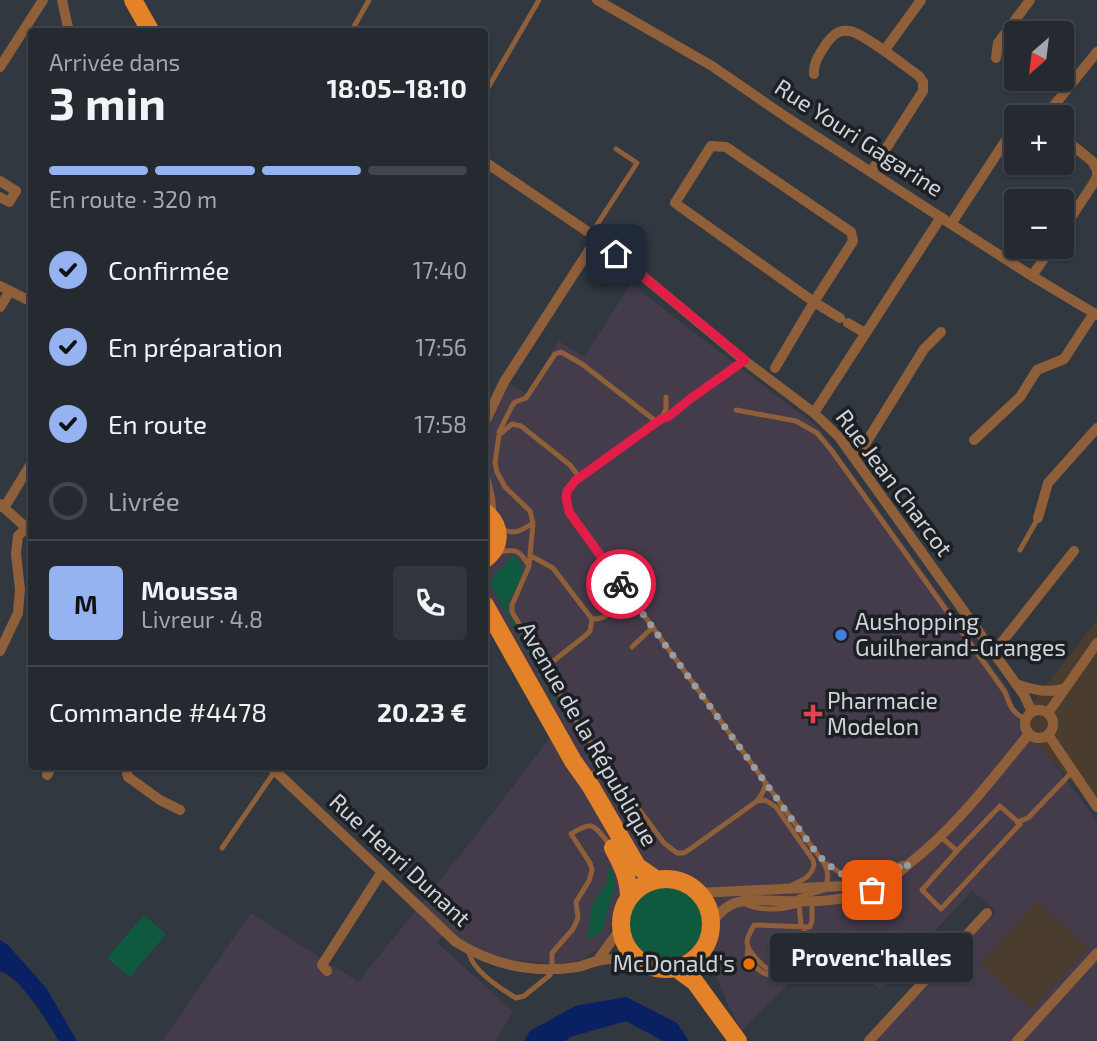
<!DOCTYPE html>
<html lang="fr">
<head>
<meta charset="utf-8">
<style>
	:root { --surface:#252a30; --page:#31363c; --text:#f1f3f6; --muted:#a3a7ab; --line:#42464c; --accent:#95b2f1 }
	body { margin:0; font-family:"Exo 2",sans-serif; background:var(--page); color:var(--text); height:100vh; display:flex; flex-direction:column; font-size:26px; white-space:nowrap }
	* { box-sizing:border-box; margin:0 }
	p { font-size:23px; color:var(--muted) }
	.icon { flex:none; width:38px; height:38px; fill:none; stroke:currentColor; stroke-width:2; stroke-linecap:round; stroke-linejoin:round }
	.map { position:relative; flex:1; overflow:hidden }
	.panel { position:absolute; left:28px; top:28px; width:460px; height:742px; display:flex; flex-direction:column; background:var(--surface); border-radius:7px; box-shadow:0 2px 5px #0004,0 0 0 2px var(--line) }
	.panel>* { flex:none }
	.needle { width:46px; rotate:208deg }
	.tools { position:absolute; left:1004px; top:21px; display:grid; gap:14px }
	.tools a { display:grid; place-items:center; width:70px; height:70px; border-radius:7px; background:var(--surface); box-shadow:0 2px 5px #0004,0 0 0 2px var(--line); font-size:35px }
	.pin { position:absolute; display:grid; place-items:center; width:60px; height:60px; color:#fff; margin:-30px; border-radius:14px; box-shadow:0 4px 10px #0006 }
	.courier { position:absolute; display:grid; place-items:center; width:70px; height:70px; margin:-35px; border:5px solid #e11d48; border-radius:50%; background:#fff; color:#222; box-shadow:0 2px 9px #0007 }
	.bubble { position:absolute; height:49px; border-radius:7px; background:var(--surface); box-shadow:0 2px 5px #0004,0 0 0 2px var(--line); font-size:23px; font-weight:700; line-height:49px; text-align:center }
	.head em { font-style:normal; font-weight:700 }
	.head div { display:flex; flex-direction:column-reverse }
	.head { display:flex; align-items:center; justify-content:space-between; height:119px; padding:0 21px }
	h1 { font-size:46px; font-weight:700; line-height:52px }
	.bar { display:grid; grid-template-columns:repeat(4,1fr); gap:10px 7px; align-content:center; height:84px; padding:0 21px }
	.bar i { height:9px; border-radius:5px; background:var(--line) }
	.bar .selected { background:var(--accent) }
	.bar p { grid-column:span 4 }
	.line { display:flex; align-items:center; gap:18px; padding:0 21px; border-top:2px solid var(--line) }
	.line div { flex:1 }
	.round { display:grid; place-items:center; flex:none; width:74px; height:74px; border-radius:7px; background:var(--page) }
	ol { padding:0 21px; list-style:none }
	li { display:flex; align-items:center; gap:21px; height:77px }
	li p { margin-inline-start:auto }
	li .icon { padding:7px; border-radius:50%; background:var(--accent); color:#111; stroke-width:4 }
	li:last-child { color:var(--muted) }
	li i { width:38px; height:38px; border:4px solid var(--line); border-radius:50% }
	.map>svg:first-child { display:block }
	.commercial { fill:#443b4b }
	.industrial { fill:#4a3c2e }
	.green { fill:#0f593e }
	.water { fill:#092062 }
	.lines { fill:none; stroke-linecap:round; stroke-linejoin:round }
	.service { stroke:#8f5f3a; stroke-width:5 }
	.minor { stroke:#8f5f3a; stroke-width:10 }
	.primary { stroke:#e38228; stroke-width:18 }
	.done { stroke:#989da3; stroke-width:7; stroke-dasharray:0 12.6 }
	.route { stroke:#e11d48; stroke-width:9 }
	.shop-dot { fill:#3f7fe0; stroke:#1c1f23; stroke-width:2.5 }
	.health-dot { fill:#e0444e; stroke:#1c1f23; stroke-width:2.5 }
	.food-dot { fill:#e8710a; stroke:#1c1f23; stroke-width:2.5 }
	.labels { text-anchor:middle; stroke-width:7; stroke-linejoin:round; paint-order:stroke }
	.street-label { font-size:23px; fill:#cfd3d8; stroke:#1c1f23 }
	.poi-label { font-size:23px; fill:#cfd3d8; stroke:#1c1f23; text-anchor:start }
</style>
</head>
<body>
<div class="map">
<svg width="1097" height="1041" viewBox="0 0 1097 1041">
	<rect width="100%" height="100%" fill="#313840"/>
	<path class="commercial" d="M631,284L820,429L1005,684L1010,693L1019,720L1051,759L1097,821V1041H874L996,911L972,891L880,990L829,943L742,1031L729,1007L710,961V956L719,930L716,909L712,898L705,886L674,871L656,872L643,877L633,882L619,902L608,937L598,949L584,959L573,962L557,964L508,960L489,955L460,939L450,930L436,942L513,1011L495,1041H162L251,913L358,982L469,844L561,723L485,597V430L508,382L526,394L559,341L584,357Z"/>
	<path class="industrial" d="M1097,620V809L1051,759L1019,720Z
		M1037,901L1088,948L1032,1010L980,964Z"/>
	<path class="green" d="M512,555C538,570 508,591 507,610L565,713L558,702L554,700L491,586C491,573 506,566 512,555Z
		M610,867C618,885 614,889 609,906C606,915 605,924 601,933L589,938L587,937C590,926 589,914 593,904C599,891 611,884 608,868Z
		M629 923a37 37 0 1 1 74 0a37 37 0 1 1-74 0Z
		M144,915L166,934L130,977L107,958Z"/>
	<path class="water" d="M0,940L8,945L47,989L77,1041H59C47,1022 22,978 0,971Z
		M626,997L677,1023L689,1041H663L626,1021L570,1037L566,1041H524L530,1031L575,1006Z"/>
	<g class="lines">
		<path class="service" d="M351,32L369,0
			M485,93L539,0
			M591,234L637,163L616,149
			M745,361L690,399L668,417L661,419L576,480L567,491L566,498L569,512L815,851C826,864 832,874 824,890L799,897
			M736,410L796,421L817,433L832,451L1005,692C1011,708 1011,711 1026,720
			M661,419L666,409V397
			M499,432L512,406L515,402L526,398L555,354L561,352L582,364L657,422
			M579,477L570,465L521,426L512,424L499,435L495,463L497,472L505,487L530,511L533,523L529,566L512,605V612L572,715L609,769L664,843L677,853H684L693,847L757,801L763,792L766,783
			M501,529C515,535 521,531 533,523
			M1020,550L1038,518
			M499,552C517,548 520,551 529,566
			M531,556L553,568L592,619C607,620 619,606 631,597
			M632,647L653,627
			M546,671L551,663L586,635L590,631L592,619
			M588,775L597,772L606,764
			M757,801L765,800L776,807L813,860L814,865C811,877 803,880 792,885
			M1017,822L1028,818L1072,772
			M941,837L957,851L922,890L941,909L1020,824L1000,806L957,851
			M222,848L275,771
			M827,864L853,881
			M799,902L801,926
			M743,903C759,911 780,910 798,905
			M806,927L800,939L770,970C763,967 747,951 747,942C747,937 752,929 754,925L810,927L812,921V902
			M748,947L747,957C754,964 760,974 770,975L800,946V939
			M469,950C469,969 501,989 516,998L524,996L550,975L552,968V953L573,929L578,918L576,902L589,881L592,870L590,863L571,834C594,819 594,826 610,845"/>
		<path class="minor" d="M62,0L69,32
			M597,0L712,66L786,117L951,224L1032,276L1097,315
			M884,51L921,0
			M996,58L998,43L1030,0
			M0,67L43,0
			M814,74C813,62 820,54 826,44C832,36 838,29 849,31C862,32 906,67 919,76L923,82V91L871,172
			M1048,117V113L1097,52
			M1062,137L1092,161L1097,170
			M485,162L597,238L745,361L814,413L839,437L1024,695L1032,712
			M0,181L16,191L9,202L0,197
			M951,224L1006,140
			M1062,231L1093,184L1097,177V170
			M1032,276L1052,247
			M0,286L32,302
			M0,307L10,291
			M848,323L865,333
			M775,368L814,302L853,241L851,232L726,147L711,146L675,203L814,302L840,318
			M814,413L941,217
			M485,422L504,382L597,238
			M974,440L1020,397L1037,370L1064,359L1094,313
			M856,459L924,349L941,332
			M485,477L490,498L492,518
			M0,504L32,533
			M4,508L32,462
			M1038,518L1048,483L1097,428
			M0,651L18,613L20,589L16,554L18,536L26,528
			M994,652L1074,551
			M1016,684C1033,690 1046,693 1064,689
			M1025 724a14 14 0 1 1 28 0a14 14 0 1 1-28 0Z
			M1048,713L1097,643
			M1049,736L1097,807
			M128,766L127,773L128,777L160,800L180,810
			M270,766L456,942C493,965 534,974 577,967C584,966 591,962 598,961C611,958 624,958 636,958
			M47,775L52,766
			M697,893L843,886L876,876L903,866
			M711,923C718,915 724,907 735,903C749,898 767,901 782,901C815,902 846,902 876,888C890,882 899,872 910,863C956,827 992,779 1029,734
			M597,961L621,928
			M327,971L322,965L381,873
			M869,1041L987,913
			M1017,1041L1097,953"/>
		<path class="primary" d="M133,0L151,32
			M485,512C502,526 502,546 485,559
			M485,605L573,761L590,785L637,866L657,880
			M613,848C622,865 629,878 629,898
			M621 924a45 45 0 1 1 90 0a45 45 0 1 1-90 0Z
			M676,968L695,982L738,1041"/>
	</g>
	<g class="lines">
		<path class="done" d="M621,584L815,851L827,864L855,883L909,864L893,879L872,890"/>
		<path class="route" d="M616,254L745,360L690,399L668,417L661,419L576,480L567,491L566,498L569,512L621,584"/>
	</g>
	<circle class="shop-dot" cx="841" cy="635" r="7"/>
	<path class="health-dot" d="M809.5 703.5h7v7h7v7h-7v7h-7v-7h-7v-7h7z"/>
	<circle class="food-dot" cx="749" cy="964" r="7"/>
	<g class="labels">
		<g class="street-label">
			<text transform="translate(859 138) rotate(33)" y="8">Rue Youri Gagarine</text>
			<text transform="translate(894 483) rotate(53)" y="8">Rue Jean Charcot</text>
			<text transform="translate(588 734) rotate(60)" y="8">Avenue de la République</text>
			<text transform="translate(400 860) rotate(43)" y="8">Rue Henri Dunant</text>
		</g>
		<g class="poi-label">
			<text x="855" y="630">Aushopping<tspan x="855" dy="26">Guilherand-Granges</tspan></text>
			<text x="827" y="709">Pharmacie<tspan x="827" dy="26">Modelon</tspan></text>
			<text x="735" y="972" text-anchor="end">McDonald's</text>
		</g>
	</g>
</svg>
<div class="tools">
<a><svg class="needle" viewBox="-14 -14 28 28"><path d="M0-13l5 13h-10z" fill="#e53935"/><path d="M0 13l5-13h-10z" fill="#a3a7ab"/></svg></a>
<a>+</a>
<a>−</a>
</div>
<div class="pin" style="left:872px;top:890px;background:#ea580c"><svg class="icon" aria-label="bag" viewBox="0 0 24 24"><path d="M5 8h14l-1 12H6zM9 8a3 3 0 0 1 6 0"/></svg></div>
<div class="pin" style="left:616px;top:254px;background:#1f2937"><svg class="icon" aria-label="home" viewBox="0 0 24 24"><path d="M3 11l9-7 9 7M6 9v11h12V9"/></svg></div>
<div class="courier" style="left:621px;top:584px"><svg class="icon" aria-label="bike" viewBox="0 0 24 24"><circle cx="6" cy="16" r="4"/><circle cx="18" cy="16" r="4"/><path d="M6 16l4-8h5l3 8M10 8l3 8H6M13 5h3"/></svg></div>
<div class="bubble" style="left:770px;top:933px;width:203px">Provenc'halles</div>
<section class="panel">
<div class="head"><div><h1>3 min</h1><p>Arrivée dans</p></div><em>18:05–18:10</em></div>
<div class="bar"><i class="selected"></i><i class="selected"></i><i class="selected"></i><i></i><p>En route · 320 m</p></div>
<ol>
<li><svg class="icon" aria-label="check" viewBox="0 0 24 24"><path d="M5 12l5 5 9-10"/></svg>Confirmée<p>17:40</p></li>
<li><svg class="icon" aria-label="check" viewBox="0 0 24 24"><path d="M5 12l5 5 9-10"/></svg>En préparation<p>17:56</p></li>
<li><svg class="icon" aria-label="check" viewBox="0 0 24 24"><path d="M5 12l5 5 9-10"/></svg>En route<p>17:58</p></li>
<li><i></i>Livrée</li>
</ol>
<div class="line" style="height:126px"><b class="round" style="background:var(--accent);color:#111">M</b><div><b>Moussa</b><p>Livreur · 4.8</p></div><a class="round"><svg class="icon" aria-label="phone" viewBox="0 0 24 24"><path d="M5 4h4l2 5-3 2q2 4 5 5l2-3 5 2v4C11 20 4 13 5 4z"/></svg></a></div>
<div class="line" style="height:91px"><div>Commande #4478</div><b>20.23 €</b></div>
</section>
</div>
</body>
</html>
